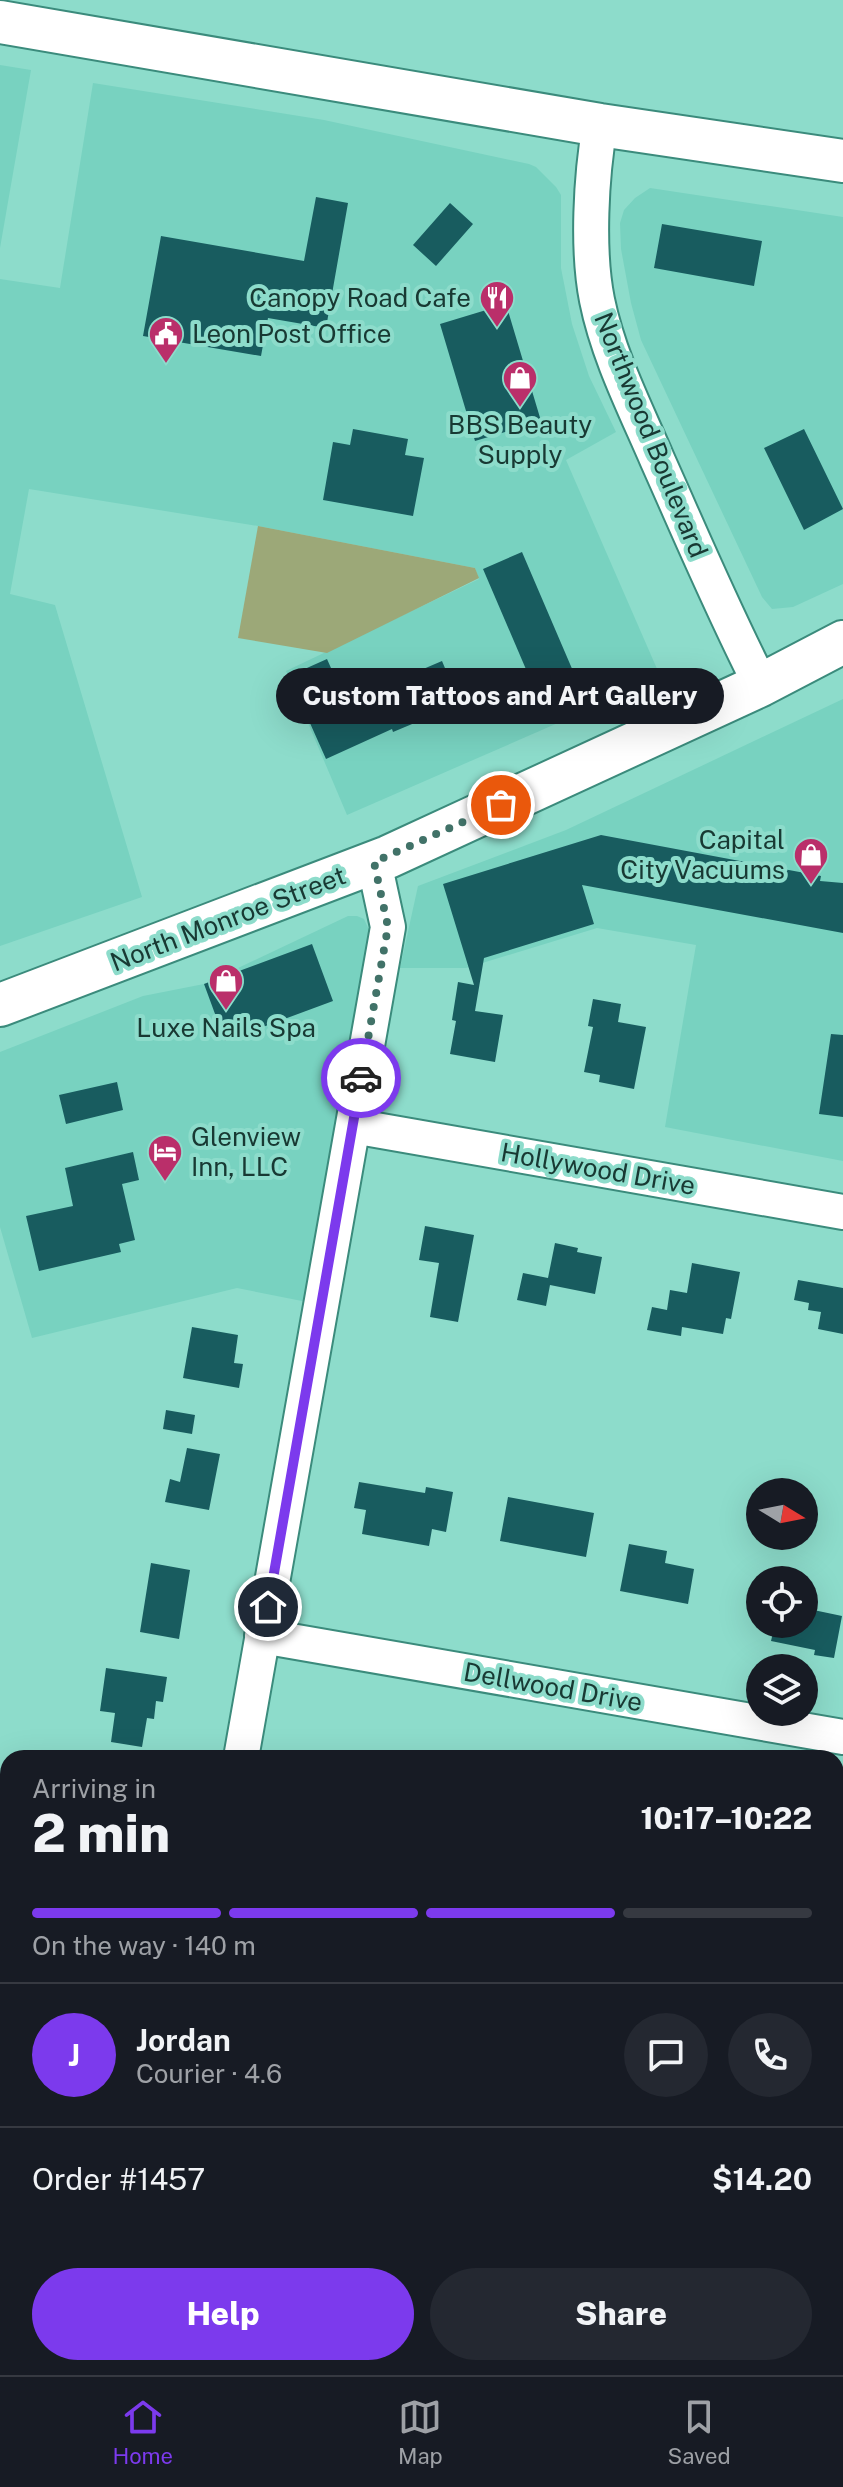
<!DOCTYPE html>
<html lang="en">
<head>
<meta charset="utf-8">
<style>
	:root { --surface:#171b24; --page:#242831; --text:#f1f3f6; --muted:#9ea1a6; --line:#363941; --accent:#7c3aed }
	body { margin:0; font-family:"Public Sans",sans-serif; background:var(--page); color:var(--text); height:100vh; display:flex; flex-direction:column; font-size:30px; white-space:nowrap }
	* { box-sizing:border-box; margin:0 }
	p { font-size:26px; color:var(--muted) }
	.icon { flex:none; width:44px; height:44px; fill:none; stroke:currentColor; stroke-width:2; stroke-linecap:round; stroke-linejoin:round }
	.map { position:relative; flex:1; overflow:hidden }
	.panel { position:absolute; left:0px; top:1750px; width:844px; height:626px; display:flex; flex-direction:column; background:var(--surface); border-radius:24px 24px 0 0; box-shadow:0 8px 32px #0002 }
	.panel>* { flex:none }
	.needle { width:52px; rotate:100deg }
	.controls { position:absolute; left:746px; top:1478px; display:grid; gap:16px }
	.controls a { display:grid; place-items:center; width:72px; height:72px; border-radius:50%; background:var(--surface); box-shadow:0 8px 32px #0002; font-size:40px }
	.pin { position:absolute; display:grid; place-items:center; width:68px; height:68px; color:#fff; margin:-34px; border:4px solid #fff; border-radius:50%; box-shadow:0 2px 8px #0007 }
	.courier { position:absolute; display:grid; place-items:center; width:80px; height:80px; margin:-40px; border:6px solid #7c3aed; border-radius:50%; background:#fff; color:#222; box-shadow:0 2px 10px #0007 }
	.bubble { position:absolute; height:56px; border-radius:28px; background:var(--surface); box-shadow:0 8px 32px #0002; font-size:26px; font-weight:800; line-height:56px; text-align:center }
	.summary em { font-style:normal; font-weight:800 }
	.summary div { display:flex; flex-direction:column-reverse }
	.summary { display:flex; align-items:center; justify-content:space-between; height:136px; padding:0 32px }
	h1 { font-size:52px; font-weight:800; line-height:60px }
	.bar { display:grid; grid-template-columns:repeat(4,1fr); gap:12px 8px; align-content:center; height:96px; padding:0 32px }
	.bar i { height:10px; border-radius:6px; background:var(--line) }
	.bar .on { background:var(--accent) }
	.bar p { grid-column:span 4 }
	.line { display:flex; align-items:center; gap:20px; padding:0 32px; border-top:2px solid var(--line) }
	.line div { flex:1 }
	.round { display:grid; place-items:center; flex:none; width:84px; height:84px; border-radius:42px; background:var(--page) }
	.button { display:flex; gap:16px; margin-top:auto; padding:16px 32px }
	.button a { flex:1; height:92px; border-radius:48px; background:var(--accent); color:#fff; font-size:32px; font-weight:800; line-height:92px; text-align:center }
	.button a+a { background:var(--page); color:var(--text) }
	.tabs { display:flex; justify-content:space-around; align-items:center; height:112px; border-top:2px solid var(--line); background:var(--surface); font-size:22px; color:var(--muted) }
	.tabs a { display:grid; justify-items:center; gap:4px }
	.tabs .on { color:var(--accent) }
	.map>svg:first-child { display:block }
	.built { fill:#78d2c0 }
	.green { fill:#9ca878 }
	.building { fill:#185c5f }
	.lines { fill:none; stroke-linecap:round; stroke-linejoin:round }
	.minor-casing { stroke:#3b8b7c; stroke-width:38 }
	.major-casing { stroke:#3b8b7c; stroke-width:46 }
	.minor { stroke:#fff; stroke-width:34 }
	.major { stroke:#fff; stroke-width:42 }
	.done { stroke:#417268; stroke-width:8; stroke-dasharray:0 14.4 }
	.route { stroke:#7c3aed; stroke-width:10 }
	.labels { text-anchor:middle; stroke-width:8; stroke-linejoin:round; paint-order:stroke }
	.poi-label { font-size:26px; fill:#183933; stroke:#8ddccb; text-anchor:end }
	.street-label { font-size:26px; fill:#183933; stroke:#8ddccb }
</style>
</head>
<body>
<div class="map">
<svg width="843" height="2375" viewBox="0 0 843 2375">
	<rect width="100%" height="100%" fill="#8ddccb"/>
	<path class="built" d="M0,65L31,70L0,248Z
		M93,83L324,120L529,164L536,167L556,187L561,195V268L572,324L589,376L616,432L566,460L661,678L347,815L286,671L479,579L475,568L258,526L29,489L10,594L55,605L142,897L0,946V279L60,288Z
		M650,188L843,217V584L793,607L772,609L762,597L641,340L631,303L621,249L620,223L624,210L635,198Z
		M843,699V1161L665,1127L696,945L597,928L466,968H400L418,886L566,830Z
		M348,916H357L364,919L370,932L371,949L307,1302L237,1288L32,1338L0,1227V1052L143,996L204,984Z"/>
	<path class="green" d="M258,526L475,568L479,578L327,653L238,638Z"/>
	<path class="building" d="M316,197L348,203L326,328L268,318L261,356L143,336L161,236L304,261Z
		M450,203L473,224L436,266L413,245Z
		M662,224L762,241L754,286L654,268Z
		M506,304L541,421L475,441L440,324Z
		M353,429L408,439L405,455L424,458L413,516L323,500L333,442L350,445Z
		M804,429L843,509L804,530L764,448Z
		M522,552L579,685L540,702L483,569Z
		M327,659L346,702L442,661L460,704L393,732L392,729L326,759L289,676Z
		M601,835L821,876L820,881L843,883V933L582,885L594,924L484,958L475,1011L503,1015L495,1062L450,1054L456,1021L452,1020L458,982L474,985L443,884Z
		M312,944L333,1001L225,1041L204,984Z
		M593,999L621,1004L618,1022L646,1027L634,1089L599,1082L600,1075L584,1072L593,1027L588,1026Z
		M831,1034L843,1035V1117L819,1114Z
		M117,1082L123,1110L66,1124L59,1095Z
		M133,1152L139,1180L122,1184L135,1240L119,1244L121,1252L39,1271L26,1216L73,1206L65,1168Z
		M425,1226L474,1235L458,1322L430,1317L439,1263L419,1260Z
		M555,1243L578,1248L577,1252L602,1257L595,1294L550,1285L546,1306L517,1300L523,1273L548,1278Z
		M692,1263L740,1272L731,1319L726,1318L723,1334L682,1327L681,1336L647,1330L652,1307L667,1310L670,1290L687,1293Z
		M798,1280L843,1288V1334L818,1329L821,1312L808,1310L809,1303L794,1300Z
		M192,1327L238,1335L234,1363L243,1364L239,1388L183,1378Z
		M166,1410L195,1415L192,1434L163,1429Z
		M187,1448L220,1454L209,1510L165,1502L170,1479L180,1482Z
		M359,1482L425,1493L426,1487L453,1492L446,1532L432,1529L429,1546L362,1534L366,1510L354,1508Z
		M508,1497L594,1513L586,1557L500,1541Z
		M629,1544L667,1551L665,1563L694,1569L688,1604L620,1591Z
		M151,1563L190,1570L179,1639L140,1632Z
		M804,1608L842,1616L834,1658L814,1655L815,1650L771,1641L775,1624H804Z
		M106,1668L167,1677L163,1702L156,1701L154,1719L147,1718L142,1747L111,1742L115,1713L100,1711Z"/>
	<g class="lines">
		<defs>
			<path id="minor" d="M600,125C591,176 587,250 597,300C608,355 635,408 657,459C691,535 723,611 761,685
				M353,1126L843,1212
				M262,1636L843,1737
				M241,1758L388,927L374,862
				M836,2269L843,2270
				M1,2375L8,2366"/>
			<path id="major" d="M0,22L600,125L843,161
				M0,1005L388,857L761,685L843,642"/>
		</defs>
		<use href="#minor" class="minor-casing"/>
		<use href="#major" class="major-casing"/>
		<use href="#minor" class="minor"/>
		<use href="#major" class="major"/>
	</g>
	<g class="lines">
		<path class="done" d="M361,1078L388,927L374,862L501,805"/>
		<path class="route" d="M268,1607L361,1078"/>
	</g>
	<defs>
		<symbol id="restaurant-pin" viewBox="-11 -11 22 30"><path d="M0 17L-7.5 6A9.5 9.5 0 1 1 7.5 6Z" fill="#ba2f6a" stroke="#8ddccb"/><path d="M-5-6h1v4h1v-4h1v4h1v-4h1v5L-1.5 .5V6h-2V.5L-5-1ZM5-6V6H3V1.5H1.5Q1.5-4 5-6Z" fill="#fff"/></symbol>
		<symbol id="civic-pin" viewBox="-11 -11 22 30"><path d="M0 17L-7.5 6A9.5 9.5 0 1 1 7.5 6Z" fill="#ba2f6a" stroke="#8ddccb"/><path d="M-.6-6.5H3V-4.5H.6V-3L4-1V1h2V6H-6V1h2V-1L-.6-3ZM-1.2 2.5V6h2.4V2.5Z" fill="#fff"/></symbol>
		<symbol id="shop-pin" viewBox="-11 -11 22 30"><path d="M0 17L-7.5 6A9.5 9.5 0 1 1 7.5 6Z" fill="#ba2f6a" stroke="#8ddccb"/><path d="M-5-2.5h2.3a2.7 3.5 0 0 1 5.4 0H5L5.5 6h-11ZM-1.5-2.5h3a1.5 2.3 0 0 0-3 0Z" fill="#fff"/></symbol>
		<symbol id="hotel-pin" viewBox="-11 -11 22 30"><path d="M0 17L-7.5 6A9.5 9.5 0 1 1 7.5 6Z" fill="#ba2f6a" stroke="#8ddccb"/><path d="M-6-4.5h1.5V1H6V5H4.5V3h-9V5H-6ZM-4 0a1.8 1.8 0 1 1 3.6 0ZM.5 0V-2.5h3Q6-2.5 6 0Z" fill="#fff"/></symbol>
	</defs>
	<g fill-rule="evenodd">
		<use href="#restaurant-pin" x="477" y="278" width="40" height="54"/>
		<use href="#civic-pin" x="146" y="314" width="40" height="54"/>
		<use href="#shop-pin" x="500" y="358" width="40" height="54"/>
		<use href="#shop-pin" x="791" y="835" width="40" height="54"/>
		<use href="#shop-pin" x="206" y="961" width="40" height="54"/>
		<use href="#hotel-pin" x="145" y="1132" width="40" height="54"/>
	</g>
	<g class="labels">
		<g class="poi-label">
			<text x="471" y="307">Canopy Road Cafe</text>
			<text x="192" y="343" text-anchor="start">Leon Post Office</text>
			<text x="520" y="434" text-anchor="middle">BBS Beauty<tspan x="520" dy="30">Supply</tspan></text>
			<text x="785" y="849">Capital<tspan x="785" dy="30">City Vacuums</tspan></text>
			<text x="226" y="1037" text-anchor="middle">Luxe Nails Spa</text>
			<text x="191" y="1146" text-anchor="start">Glenview<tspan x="191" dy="30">Inn, LLC</tspan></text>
		</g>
		<g class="street-label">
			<text transform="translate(651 435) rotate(68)" y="9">Northwood Boulevard</text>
			<text transform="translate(228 919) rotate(-21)" y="9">North Monroe Street</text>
			<text transform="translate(598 1169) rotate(10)" y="9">Hollywood Drive</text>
			<text transform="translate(553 1687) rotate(10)" y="9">Dellwood Drive</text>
		</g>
	</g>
</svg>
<div class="controls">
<a><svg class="needle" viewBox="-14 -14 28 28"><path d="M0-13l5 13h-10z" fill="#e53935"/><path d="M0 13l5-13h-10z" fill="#9ea1a6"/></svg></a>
<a><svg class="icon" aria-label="locate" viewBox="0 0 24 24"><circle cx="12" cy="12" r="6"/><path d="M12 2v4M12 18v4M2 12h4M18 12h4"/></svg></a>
<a><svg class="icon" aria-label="layers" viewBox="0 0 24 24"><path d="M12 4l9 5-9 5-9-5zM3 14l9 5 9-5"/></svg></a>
</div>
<div class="pin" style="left:501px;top:805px;background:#ea580c"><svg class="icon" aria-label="bag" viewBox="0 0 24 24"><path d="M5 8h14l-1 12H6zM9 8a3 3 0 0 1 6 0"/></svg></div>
<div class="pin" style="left:268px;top:1607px;background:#1f2937"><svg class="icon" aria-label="home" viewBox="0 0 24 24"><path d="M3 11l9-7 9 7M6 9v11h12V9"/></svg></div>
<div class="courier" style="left:361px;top:1078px"><svg class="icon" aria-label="car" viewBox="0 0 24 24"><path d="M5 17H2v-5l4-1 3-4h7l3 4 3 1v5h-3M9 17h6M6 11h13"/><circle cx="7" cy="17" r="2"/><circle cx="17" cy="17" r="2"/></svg></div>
<div class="bubble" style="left:276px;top:668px;width:448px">Custom Tattoos and Art Gallery</div>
<section class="panel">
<div class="summary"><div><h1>2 min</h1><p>Arriving in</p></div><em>10:17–10:22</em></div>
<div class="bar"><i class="on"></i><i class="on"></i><i class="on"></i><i></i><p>On the way · 140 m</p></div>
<div class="line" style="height:144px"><b class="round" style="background:var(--accent);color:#fff">J</b><div><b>Jordan</b><p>Courier · 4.6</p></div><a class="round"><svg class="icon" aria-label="chat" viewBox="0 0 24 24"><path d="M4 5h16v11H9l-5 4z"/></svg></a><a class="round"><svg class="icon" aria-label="phone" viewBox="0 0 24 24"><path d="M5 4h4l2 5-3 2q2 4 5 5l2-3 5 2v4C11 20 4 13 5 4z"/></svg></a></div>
<div class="line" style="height:104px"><div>Order #1457</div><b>$14.20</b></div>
<div class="button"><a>Help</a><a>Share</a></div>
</section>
</div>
<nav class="tabs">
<a class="on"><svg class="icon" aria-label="home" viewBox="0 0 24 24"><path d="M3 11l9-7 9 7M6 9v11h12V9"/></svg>Home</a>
<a><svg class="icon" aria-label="map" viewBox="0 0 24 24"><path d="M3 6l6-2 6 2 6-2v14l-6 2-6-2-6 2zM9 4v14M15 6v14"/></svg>Map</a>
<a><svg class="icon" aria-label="saved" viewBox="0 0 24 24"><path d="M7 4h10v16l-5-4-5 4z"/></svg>Saved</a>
</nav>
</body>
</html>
